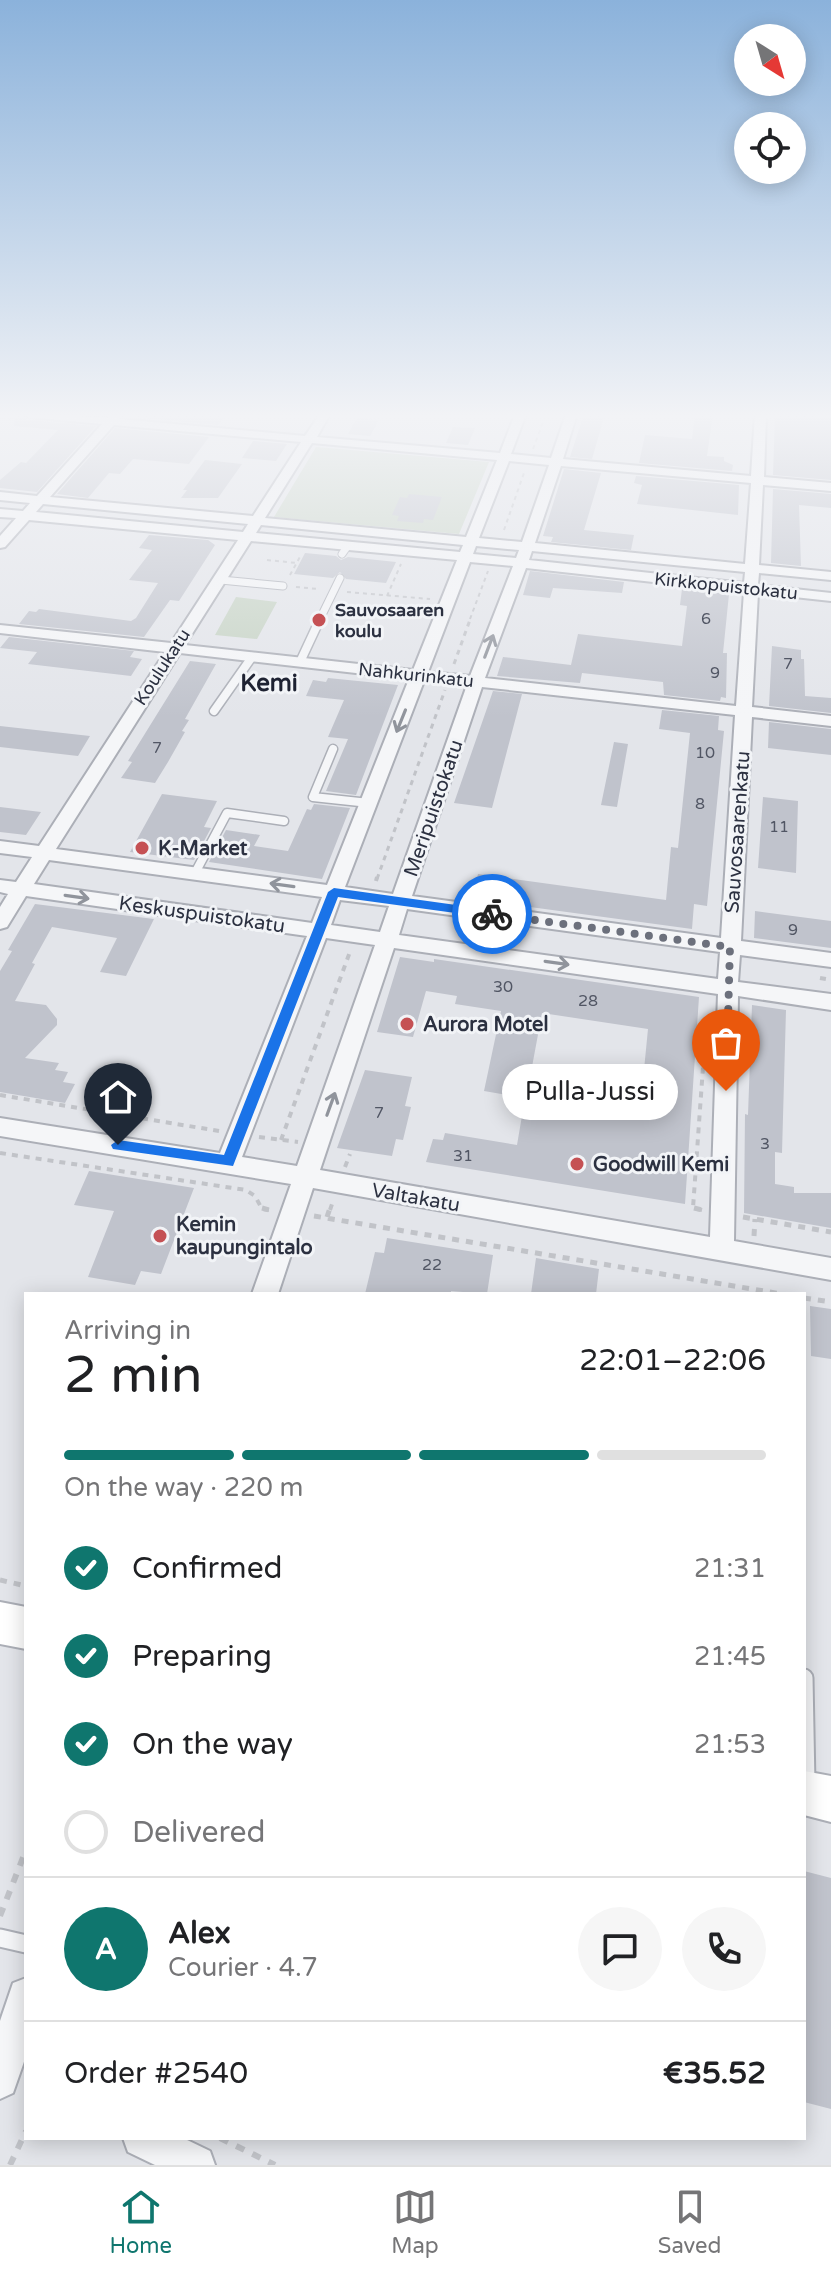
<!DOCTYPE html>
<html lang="en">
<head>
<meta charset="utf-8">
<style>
	:root { --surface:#fff; --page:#f6f6f6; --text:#202124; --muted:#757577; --line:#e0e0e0; --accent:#0f766e }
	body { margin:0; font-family:"Varela Round",sans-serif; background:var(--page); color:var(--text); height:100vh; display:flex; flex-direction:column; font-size:30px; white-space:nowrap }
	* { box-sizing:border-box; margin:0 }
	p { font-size:26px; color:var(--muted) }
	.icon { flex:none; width:44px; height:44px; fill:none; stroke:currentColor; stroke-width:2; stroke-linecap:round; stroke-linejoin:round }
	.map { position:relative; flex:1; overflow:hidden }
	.side { position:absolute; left:24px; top:1292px; width:782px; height:848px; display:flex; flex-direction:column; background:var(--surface); border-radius:0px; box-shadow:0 4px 20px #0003 }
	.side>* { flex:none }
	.needle { width:52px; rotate:143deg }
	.fabs { position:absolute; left:734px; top:24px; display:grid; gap:16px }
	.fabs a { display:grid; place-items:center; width:72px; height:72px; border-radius:50%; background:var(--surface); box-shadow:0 4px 20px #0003; font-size:40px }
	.pin { position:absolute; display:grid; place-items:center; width:68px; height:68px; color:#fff; margin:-82px -34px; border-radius:50% 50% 50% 0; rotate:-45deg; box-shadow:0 0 8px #0007 }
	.pin .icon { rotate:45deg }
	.courier { position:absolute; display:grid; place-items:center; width:80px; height:80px; margin:-40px; border:6px solid #1a73e8; border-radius:50%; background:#fff; color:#222; box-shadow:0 2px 10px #0007 }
	.bubble { position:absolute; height:56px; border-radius:28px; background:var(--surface); box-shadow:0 4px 20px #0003; font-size:26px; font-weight:600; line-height:56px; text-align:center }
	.head em { font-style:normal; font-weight:600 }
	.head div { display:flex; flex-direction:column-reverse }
	.head { display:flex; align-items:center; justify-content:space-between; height:136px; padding:0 40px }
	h1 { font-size:52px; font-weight:600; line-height:60px }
	.bar { display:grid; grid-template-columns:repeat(4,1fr); gap:12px 8px; align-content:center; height:96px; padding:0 40px }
	.bar i { height:10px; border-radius:6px; background:var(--line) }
	.bar .on { background:var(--accent) }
	.bar p { grid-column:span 4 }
	.line { display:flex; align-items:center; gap:20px; padding:0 40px; border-top:2px solid var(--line) }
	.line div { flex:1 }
	.round { display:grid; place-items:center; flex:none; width:84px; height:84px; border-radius:42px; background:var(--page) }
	ol { padding:0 40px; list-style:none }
	li { display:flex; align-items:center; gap:24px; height:88px }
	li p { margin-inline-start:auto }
	li .icon { padding:8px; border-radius:50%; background:var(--accent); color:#fff; stroke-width:4 }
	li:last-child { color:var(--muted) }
	li i { width:44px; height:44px; border:4px solid var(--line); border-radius:50% }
	.tabs { display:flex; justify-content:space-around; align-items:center; height:112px; border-top:2px solid var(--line); background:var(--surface); font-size:22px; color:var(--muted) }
	.tabs a { display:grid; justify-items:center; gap:4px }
	.tabs .on { color:var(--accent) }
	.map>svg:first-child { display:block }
	.green { fill:#c6d3c4 }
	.building { fill:#c0c3cc; fill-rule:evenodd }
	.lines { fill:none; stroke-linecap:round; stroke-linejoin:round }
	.service-far2-casing { stroke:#acafb7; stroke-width:9 }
	.service-far1-casing { stroke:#acafb7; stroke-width:11 }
	.service-casing { stroke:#acafb7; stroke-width:21 }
	.minor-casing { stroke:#acafb7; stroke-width:4 }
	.secondary-casing { stroke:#acafb7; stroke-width:4 }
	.path-far4 { stroke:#c1c3c8; stroke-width:2; stroke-dasharray:4 4; stroke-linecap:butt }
	.path-far3 { stroke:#c1c3c8; stroke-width:3; stroke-dasharray:5 5; stroke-linecap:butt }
	.path-far2 { stroke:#c1c3c8; stroke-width:4; stroke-dasharray:6 6; stroke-linecap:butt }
	.path-far1 { stroke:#c1c3c8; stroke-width:5; stroke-dasharray:7 7; stroke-linecap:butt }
	.path { stroke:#c1c3c8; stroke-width:6; stroke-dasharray:9 9; stroke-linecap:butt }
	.service-far2 { stroke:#f5f6f8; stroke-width:7 }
	.service-far1 { stroke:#f5f6f8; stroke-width:8 }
	.service { stroke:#f5f6f8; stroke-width:17 }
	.minor { fill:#f5f6f8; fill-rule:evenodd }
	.secondary { fill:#fff; fill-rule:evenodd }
	.oneway { stroke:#90949c }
	.route { fill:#1a73e8 }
	.done { stroke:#6c707c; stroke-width:8; stroke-dasharray:0 14.4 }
	.poi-dot { fill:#c55154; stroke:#f2f4f7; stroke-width:3 }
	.labels { text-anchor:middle; stroke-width:6; stroke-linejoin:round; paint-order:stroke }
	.number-label { font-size:16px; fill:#515664 }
	.far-street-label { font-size:18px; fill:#2c3141; stroke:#f2f4f7 }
	.far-poi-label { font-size:18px; font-weight:bold; fill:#2c3141; stroke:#f2f4f7; text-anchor:start }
	.street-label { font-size:20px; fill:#2c3141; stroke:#f2f4f7 }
	.poi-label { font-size:20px; font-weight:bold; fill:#2c3141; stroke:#f2f4f7; text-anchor:start }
	.far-district-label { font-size:24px; font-weight:bold; fill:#1e2232; stroke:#f2f4f7 }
</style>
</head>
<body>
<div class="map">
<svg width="831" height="2165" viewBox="0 0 831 2165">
	<rect width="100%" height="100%" fill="#e3e5ea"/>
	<path class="green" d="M316,447L489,462L459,534L274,517Z
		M236,597L277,602L257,639L215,635Z"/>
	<path class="building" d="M15,414H20L28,420L96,426L37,492L0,488V480L21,462L26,463L58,430L14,426Z
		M126,414H227L218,425L125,416Z
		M584,414H605L592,459L570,457Z
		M695,414H713L707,456L724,457V461L733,465L732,471L639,463L645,435L692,439Z
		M803,415L831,418V480L773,475L775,416Z
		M357,418L379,420L370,436L348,434Z
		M453,427L475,428L468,445L446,443Z
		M115,428L209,437L189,464L133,459L120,474L109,473L88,498L57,494Z
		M253,441L287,444L276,461L242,458Z
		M205,460L242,464L218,498H181L187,490H183Z
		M564,469L601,473L584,530L634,535L631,550L551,542L553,537L543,536Z
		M636,476L739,485L738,515L637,504L642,485L634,483Z
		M773,489L831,494V508L799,505L801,566L771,563Z
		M409,494L442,497L433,520L424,519L423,523L397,521L399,516L392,515L400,497L407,498Z
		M149,535L208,540L215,545L179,601L170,600L144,637L19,624L29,611L36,612L39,609L131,621L136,618L158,583L129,580L152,550L139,548Z
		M305,553L336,556L341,560L348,557L396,562L386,583L346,579L340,572L333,578L294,574Z
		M530,571L624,582L622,593L553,588L550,598L523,595Z
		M682,589L729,594L723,653H727L726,698L721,697L720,701L664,695L663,682L582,673L580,683L497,676L503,657L571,665L578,634L682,646L687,606L680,605Z
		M9,637L134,651L130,657L142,659L131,676L28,664L37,652L0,648Z
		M772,646L801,650V659H804L805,696L831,698V713L769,706Z
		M190,661L216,664L185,719L189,720L182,731L185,732L168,762L155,783L121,778L132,762L128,761Z
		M328,678L398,685L356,795L326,791L348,739L328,737L344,700L306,696L313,680L326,682Z
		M493,691L522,694L492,808L454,803Z
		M662,710L719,716L718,730L724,731L707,906L694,904L692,929L472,899L478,874L666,900L671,847L678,848L690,733L659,729Z
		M769,722L831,729V755L768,748Z
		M0,726L90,736L78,756L0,747Z
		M614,742L628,744L617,807L601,805Z
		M162,794L217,801L204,827L211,828L194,860L130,852Z
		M763,797L798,801L796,873L758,868Z
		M314,804L350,808L322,879L209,862L226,830L260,835L254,846L288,851L307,809L311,810Z
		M0,807L41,812L26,835L0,832Z
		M35,904L154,919L126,976L100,972L117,938L52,927L32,963L35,964L15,1001L46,1005L57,1019V1025L25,1058L59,1063L55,1070L68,1072L63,1082L75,1084L65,1103L0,1092V971L12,951L8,950Z
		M755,911L831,921V948L754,938Z
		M400,957L434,962V959L699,997L685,1204L426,1162L433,1139L443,1140L445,1133L517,1145L525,1098L484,1091L501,1011L455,1004L457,996L426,991L413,1037L377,1032ZM542,1013L648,1029L641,1100L529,1083Z
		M752,1005L786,1010L782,1153L775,1152V1184L794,1187V1193H831V1228L744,1213L745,1114L748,1115Z
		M365,1070L412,1077L405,1106L411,1107L403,1140L396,1139L392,1156L337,1148Z
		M89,1171L194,1188L161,1274L141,1271L135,1285L88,1277L114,1211L74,1205Z
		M387,1238L493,1255L487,1294L451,1291V1294H365L375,1252L384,1253Z
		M536,1258L599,1269L596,1294H531Z
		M810,1306L831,1309V1359L811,1356Z
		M804,1871L831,1878V2109L804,2102Z"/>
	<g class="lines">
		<defs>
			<path id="service-far2" d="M342,554L347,547
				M221,580L283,586
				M320,619L340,578"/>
			<path id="service-far1" d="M300,662L321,617
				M214,711L252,657
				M333,749L313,797L369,803
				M195,873L227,813L284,821"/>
			<path id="service" d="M804,1678L806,1784
				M0,1938L26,1944"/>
			<path id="minor" d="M23,414L108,418L112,414H123L120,419L305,436L320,414H330L317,437L500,453L515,414H526L511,454L551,458L566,414H577L563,459L751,476L755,414H766L764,477L831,483V491L763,485L759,565L831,572V580L759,573L758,585L831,593V601L758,593L752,707L831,716V726L752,717L741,941L831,953V967L740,955L738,982L831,994V1010L738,996L734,1241L831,1258V1280L313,1188L278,1294H252L291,1184L0,1136V1118L220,1153L307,936L26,896L7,927L0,929V907L8,894L0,892V880L16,882L32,857L0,853V841L39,846L165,652L0,633V625L171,643L238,540L29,520L5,547L0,548V536L16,518L0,517V509L23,511L30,503L0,500V492L37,496L102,424L28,417ZM114,425L301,442L253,516L50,497ZM312,443L497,460L466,537L265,518ZM509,461L549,465L522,542L479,538ZM561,466L751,483L745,564L535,543ZM43,504L248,524L243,532L36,512ZM261,525L463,545L460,552L256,533ZM251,541L457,560L413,670L185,645ZM476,546L519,550L516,558L473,554ZM532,551L745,572L744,583L529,560ZM470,562L513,566L470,676L428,672ZM526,568L744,592L736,706L485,678ZM180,653L409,679L327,885L56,849ZM424,681L467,685L393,894L345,887ZM482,687L735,715L721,938L412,896ZM49,860L322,897L312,923L34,884ZM340,900L389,906L380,932L331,925ZM407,909L720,952L718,979L399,935ZM326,938L375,945L297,1166L242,1157ZM394,948L718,994L710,1237L320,1170Z
				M26,1978V2056L13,2093L0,2099V2021L13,1983Z
				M123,2138H183L210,2151L215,2165H155L128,2152Z"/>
			<path id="secondary" d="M0,1602L26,1607V1649L0,1644Z
				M804,1771L831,1776V1822L804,1815Z"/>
		</defs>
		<use href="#service-far2" class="service-far2-casing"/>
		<use href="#service-far1" class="service-far1-casing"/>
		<use href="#service" class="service-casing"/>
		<use href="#minor" class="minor-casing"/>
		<use href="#secondary" class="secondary-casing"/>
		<path class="path-far4" d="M0,418L18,419
			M533,449L546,414
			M504,530L525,470
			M267,560L297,563
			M290,575L301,555
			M296,587L319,589
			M347,592L430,599
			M387,596L401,564
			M470,619L488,571"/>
		<path class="path-far3" d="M454,664L471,617
			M377,879L445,690"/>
		<path class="path-far2" d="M376,881L377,877
			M820,978L831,980
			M0,1095L219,1131
			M259,1137L298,1142
			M281,1140L351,949
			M0,1153L246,1190L255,1196L262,1209L269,1210
			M345,1167L350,1154
			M330,1210L333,1201
			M702,1210L693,1208L703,1067"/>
		<path class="path-far1" d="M262,1208L273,1211
			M694,1208L702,1210
			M314,1216L782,1294
			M327,1217L330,1208
			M743,1217L831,1232
			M754,1236L755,1219
			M804,1298L831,1302
			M0,1580L26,1586"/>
		<path class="path" d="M0,1916L26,1850
			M220,2138L275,2165
			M10,2165L26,2131"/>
		<use href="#service-far2" class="service-far2"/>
		<use href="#service-far1" class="service-far1"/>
		<use href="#service" class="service"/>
		<use href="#minor" class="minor"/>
		<use href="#secondary" class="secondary"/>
	</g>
	<defs><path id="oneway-shaft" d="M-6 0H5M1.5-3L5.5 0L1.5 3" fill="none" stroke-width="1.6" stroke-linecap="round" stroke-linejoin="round" transform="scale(2)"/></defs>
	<g class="oneway">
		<use href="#oneway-shaft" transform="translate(489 646) rotate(-69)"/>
		<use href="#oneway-shaft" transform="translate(401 721) rotate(112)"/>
		<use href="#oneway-shaft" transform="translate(282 885) rotate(-172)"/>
		<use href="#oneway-shaft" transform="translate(77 897) rotate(8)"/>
		<use href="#oneway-shaft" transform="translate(557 963) rotate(8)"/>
		<use href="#oneway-shaft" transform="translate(331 1104) rotate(-70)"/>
	</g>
	<linearGradient id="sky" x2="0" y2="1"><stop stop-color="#8bb2db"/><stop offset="0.58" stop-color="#f2f3f6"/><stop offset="1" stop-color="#f2f3f6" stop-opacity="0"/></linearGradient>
	<rect width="831" height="717" fill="url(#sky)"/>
	<path class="route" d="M334,888L492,910L498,914L492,918L338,897L233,1166L113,1149L111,1145L118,1140L224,1155L328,892Z"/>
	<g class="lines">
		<path class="done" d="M492,914L730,947L726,1091"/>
	</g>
	<g class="poi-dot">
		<circle cx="319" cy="620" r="8"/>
		<circle cx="142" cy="848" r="8"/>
		<circle cx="407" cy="1024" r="8"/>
		<circle cx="577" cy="1164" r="8"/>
		<circle cx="160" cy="1236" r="8"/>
	</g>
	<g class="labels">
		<g class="number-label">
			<text x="706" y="624">6</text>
			<text x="788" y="669">7</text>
			<text x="715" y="678">9</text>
			<text x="157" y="753">7</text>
			<text x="705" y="758">10</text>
			<text x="700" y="809">8</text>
			<text x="779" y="832">11</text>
			<text x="793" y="935">9</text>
			<text x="503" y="992">30</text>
			<text x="588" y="1006">28</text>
			<text x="379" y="1118">7</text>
			<text x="765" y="1149">3</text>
			<text x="463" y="1161">31</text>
			<text x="432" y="1270">22</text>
		</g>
		<g class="far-street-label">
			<text transform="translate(726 586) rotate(6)" y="6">Kirkkopuistokatu</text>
			<text transform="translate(162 667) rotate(-57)" y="6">Koulukatu</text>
			<text transform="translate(416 675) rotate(6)" y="6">Nahkurinkatu</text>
		</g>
		<g class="far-poi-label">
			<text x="335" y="616">Sauvosaaren<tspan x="335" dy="21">koulu</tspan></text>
		</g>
		<g class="street-label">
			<text transform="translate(433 808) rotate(-71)" y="7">Meripuistokatu</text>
			<text transform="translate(737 832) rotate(-86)" y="7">Sauvosaarenkatu</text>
			<text transform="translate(202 914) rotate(8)" y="7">Keskuspuistokatu</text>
			<text transform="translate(416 1197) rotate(10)" y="7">Valtakatu</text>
		</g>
		<g class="poi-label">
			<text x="158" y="855">K-Market</text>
			<text x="423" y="1031">Aurora Motel</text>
			<text x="593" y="1171">Goodwill Kemi</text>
			<text x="176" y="1231">Kemin<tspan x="176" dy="23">kaupungintalo</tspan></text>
		</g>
		<g class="far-district-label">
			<text x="269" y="691">Kemi</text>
		</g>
	</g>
</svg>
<div class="fabs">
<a><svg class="needle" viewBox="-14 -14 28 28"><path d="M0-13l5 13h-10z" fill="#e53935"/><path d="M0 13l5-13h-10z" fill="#757577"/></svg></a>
<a><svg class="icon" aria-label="locate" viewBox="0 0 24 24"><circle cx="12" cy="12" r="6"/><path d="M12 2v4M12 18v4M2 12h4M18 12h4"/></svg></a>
</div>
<div class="pin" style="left:726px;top:1091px;background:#ea580c"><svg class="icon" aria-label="bag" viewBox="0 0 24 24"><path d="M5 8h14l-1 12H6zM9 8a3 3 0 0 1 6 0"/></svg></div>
<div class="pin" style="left:118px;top:1145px;background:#1f2937"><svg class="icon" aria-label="home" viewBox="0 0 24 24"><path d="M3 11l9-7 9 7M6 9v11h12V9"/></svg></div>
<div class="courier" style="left:492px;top:914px"><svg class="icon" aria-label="bike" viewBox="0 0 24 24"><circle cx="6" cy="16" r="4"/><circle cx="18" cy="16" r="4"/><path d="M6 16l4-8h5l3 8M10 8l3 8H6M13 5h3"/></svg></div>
<div class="bubble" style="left:502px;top:1064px;width:176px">Pulla-Jussi</div>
<section class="side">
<div class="head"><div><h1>2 min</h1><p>Arriving in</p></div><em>22:01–22:06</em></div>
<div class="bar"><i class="on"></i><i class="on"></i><i class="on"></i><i></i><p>On the way · 220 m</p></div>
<ol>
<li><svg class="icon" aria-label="check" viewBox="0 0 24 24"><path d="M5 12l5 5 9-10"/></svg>Confirmed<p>21:31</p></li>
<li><svg class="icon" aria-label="check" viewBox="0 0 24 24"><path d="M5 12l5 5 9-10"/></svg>Preparing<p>21:45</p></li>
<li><svg class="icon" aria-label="check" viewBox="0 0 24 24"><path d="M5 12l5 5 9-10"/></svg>On the way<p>21:53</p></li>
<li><i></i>Delivered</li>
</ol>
<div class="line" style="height:144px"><b class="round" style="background:var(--accent);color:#fff">A</b><div><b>Alex</b><p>Courier · 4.7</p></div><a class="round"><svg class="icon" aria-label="chat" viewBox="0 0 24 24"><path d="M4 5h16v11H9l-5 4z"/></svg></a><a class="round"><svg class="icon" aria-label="phone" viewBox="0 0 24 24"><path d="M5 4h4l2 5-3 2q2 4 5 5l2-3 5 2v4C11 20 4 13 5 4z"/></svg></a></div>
<div class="line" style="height:104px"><div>Order #2540</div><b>€35.52</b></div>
</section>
</div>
<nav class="tabs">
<a class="on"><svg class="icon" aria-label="home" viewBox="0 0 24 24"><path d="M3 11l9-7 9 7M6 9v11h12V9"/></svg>Home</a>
<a><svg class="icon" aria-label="map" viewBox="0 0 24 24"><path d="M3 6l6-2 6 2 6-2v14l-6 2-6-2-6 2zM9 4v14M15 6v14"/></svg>Map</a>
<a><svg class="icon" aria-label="saved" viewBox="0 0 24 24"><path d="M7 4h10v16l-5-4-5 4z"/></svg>Saved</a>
</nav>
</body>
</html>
